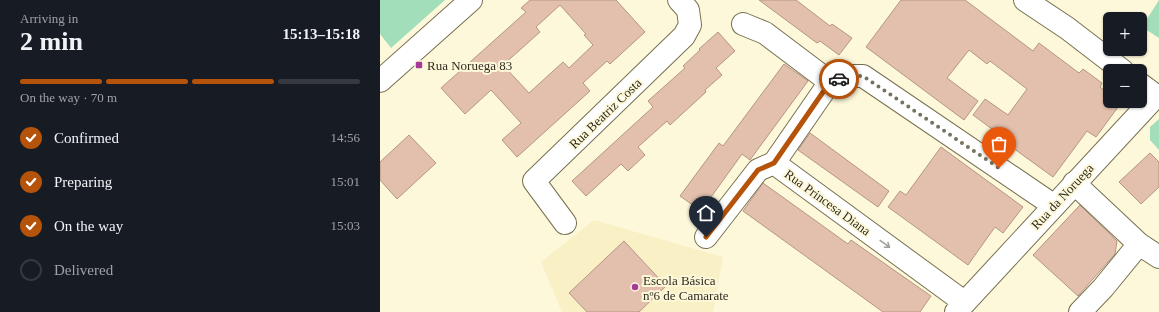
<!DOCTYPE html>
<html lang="en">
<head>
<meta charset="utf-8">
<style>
	:root { --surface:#171b24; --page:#20242c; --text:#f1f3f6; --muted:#9ea1a6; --line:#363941; --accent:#b45309 }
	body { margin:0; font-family:Georgia,serif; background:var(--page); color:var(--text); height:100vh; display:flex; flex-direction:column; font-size:15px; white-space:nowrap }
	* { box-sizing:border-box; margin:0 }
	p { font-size:13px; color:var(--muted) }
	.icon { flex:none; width:22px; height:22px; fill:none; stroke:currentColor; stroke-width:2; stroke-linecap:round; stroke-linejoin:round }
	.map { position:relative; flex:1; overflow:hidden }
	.side { display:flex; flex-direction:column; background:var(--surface); width:380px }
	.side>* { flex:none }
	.tools { position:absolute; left:723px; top:12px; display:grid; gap:8px }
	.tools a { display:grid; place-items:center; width:44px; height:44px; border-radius:6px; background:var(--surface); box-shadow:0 1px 3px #0004; font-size:20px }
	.pin { position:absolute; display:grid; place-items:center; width:34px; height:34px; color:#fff; margin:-41px -17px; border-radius:50% 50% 50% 0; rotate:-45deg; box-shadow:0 0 4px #0007 }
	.pin .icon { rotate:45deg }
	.courier { position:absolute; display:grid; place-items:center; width:40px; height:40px; margin:-20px; border:3px solid #b45309; border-radius:50%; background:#fff; color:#222; box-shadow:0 1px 5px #0007 }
	.summary em { font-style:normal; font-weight:700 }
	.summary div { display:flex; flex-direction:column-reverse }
	.summary { display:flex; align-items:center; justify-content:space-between; height:68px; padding:0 20px }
	h1 { font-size:26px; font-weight:700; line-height:30px }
	.bar { display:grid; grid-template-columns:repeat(4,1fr); gap:6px 4px; align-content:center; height:48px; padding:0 20px }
	.bar i { height:5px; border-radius:3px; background:var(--line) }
	.bar .selected { background:var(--accent) }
	.bar p { grid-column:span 4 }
	ol { padding:0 20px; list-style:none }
	li { display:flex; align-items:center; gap:12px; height:44px }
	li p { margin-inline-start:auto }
	li .icon { padding:4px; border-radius:50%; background:var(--accent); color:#fff; stroke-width:4 }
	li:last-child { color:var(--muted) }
	li i { width:22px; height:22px; border:2px solid var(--line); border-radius:50% }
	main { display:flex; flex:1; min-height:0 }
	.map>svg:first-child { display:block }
	.built { fill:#f9f0c5 }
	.green { fill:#a3debb }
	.building { fill:#e2c0ad; stroke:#b69583; fill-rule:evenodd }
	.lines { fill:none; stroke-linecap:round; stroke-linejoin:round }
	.street-casing { stroke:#777050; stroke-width:24 }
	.street { stroke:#fff; stroke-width:22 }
	.oneway { stroke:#a1a09a }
	.done { stroke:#777361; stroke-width:4; stroke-dasharray:0 7.2 }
	.route { stroke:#b45309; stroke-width:5 }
	.poi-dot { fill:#a73997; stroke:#fef8db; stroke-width:1.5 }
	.labels { text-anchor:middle; stroke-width:4; stroke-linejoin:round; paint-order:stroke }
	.poi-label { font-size:13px; fill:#2f2c1f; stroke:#fef8db; text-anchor:start }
	.street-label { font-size:13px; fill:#2f2c1f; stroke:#fef8db }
</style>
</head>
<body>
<main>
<section class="side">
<div class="summary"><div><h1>2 min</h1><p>Arriving in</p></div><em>15:13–15:18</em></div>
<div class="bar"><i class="selected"></i><i class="selected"></i><i class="selected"></i><i></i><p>On the way · 70 m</p></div>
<ol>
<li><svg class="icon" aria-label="check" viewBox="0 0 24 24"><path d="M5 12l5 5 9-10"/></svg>Confirmed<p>14:56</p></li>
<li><svg class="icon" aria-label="check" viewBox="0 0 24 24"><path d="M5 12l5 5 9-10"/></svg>Preparing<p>15:01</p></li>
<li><svg class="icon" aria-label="check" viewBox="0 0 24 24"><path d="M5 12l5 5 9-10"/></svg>On the way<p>15:03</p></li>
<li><i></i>Delivered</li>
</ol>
</section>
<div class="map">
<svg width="779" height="312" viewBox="0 0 779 312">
	<rect width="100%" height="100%" fill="#fef8db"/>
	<path class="built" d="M214,220L343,257L333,312H182L161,262Z"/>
	<path class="green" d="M0,0H65L11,48L0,34Z
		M779,0V38L762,27Z
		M779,119V150L770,140V127Z"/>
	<path class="building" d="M150,0H236L265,32L230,64L227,61L203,83L210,91L137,157L122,140L141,123L111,90L85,114L61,88L146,12L141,8ZM180,5L206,34L204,35L213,45L189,68L183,62L149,93L123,65L160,32L156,27Z
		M379,0H416L450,26L452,24L472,38L459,55L440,41L437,43Z
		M521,0H585L653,51L659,43L699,73L703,69L722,83L720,87L730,95V101H738L741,103L716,137L707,131L673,177L633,148L635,146L593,115L605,99L628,115L647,89L610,61L607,64L589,50L567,78L598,101L584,120L486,47Z
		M338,32L355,51L336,68L342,75L325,90L326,92L290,125L287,121L258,147L265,155L248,171L241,164L206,196L192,181L273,107L268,101L305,68L303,66L320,50L319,49Z
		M404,64L428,81L370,160L362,154L321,211L300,196L339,143L343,146Z
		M430,133L509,191L498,207L418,150Z
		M29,135L56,163L17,199L0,180V162Z
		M561,147L643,207L623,233L615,227L588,265L508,207L520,191L526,195Z
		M770,153L779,162V187L761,204L739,182Z
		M383,183L468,244L471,240L551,296L540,312H503L363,211Z
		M700,205L737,241L735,254L698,296L653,255Z
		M244,241L286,286L259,312H207L189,293Z"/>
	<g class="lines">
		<defs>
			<path id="street" d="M645,0L687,28L743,71
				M363,24L385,33L450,82
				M0,81L91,0
				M760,84L779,98
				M394,163L450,82L467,76H483L673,205
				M394,163L584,302
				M694,183L759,244L779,257
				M185,223L154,181L304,36L310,25L308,10L299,0
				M326,237L378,170L394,163
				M576,312L776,96
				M700,312L723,288L759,244"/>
		</defs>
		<use href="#street" class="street-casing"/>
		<use href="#street" class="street"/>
	</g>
	<defs><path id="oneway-shaft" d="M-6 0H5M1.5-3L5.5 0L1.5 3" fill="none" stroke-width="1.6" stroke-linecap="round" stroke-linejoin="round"/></defs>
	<use class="oneway" href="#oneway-shaft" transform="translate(505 244) rotate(36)"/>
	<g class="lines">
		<path class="done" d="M459,79L467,76H483L619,168"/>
		<path class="route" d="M326,237L378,170L394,163L450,82L459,79"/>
	</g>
	<g class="poi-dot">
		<rect x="35" y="61" width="8" height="8" rx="2"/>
		<circle cx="255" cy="287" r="4"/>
	</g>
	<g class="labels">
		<g class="poi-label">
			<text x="47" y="70">Rua Noruega 83</text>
			<text x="263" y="285">Escola Básica<tspan x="263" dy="15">nº6 de Camarate</tspan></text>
		</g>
		<g class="street-label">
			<text transform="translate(225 113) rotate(-44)" y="5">Rua Beatriz Costa</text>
			<text transform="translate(682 196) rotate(-47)" y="5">Rua da Noruega</text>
			<text transform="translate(448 202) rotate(36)" y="5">Rua Princesa Diana</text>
		</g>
	</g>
</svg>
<div class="tools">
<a>+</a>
<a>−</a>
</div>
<div class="pin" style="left:619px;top:168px;background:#ea580c"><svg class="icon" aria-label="bag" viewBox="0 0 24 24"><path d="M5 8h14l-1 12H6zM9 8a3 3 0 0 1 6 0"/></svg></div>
<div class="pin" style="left:326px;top:237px;background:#1f2937"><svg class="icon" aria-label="home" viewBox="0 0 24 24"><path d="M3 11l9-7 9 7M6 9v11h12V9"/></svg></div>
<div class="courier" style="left:459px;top:79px"><svg class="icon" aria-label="car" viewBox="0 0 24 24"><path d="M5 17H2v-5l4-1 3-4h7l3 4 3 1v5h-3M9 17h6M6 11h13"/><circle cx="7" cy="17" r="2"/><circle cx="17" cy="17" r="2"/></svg></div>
</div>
</main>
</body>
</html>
